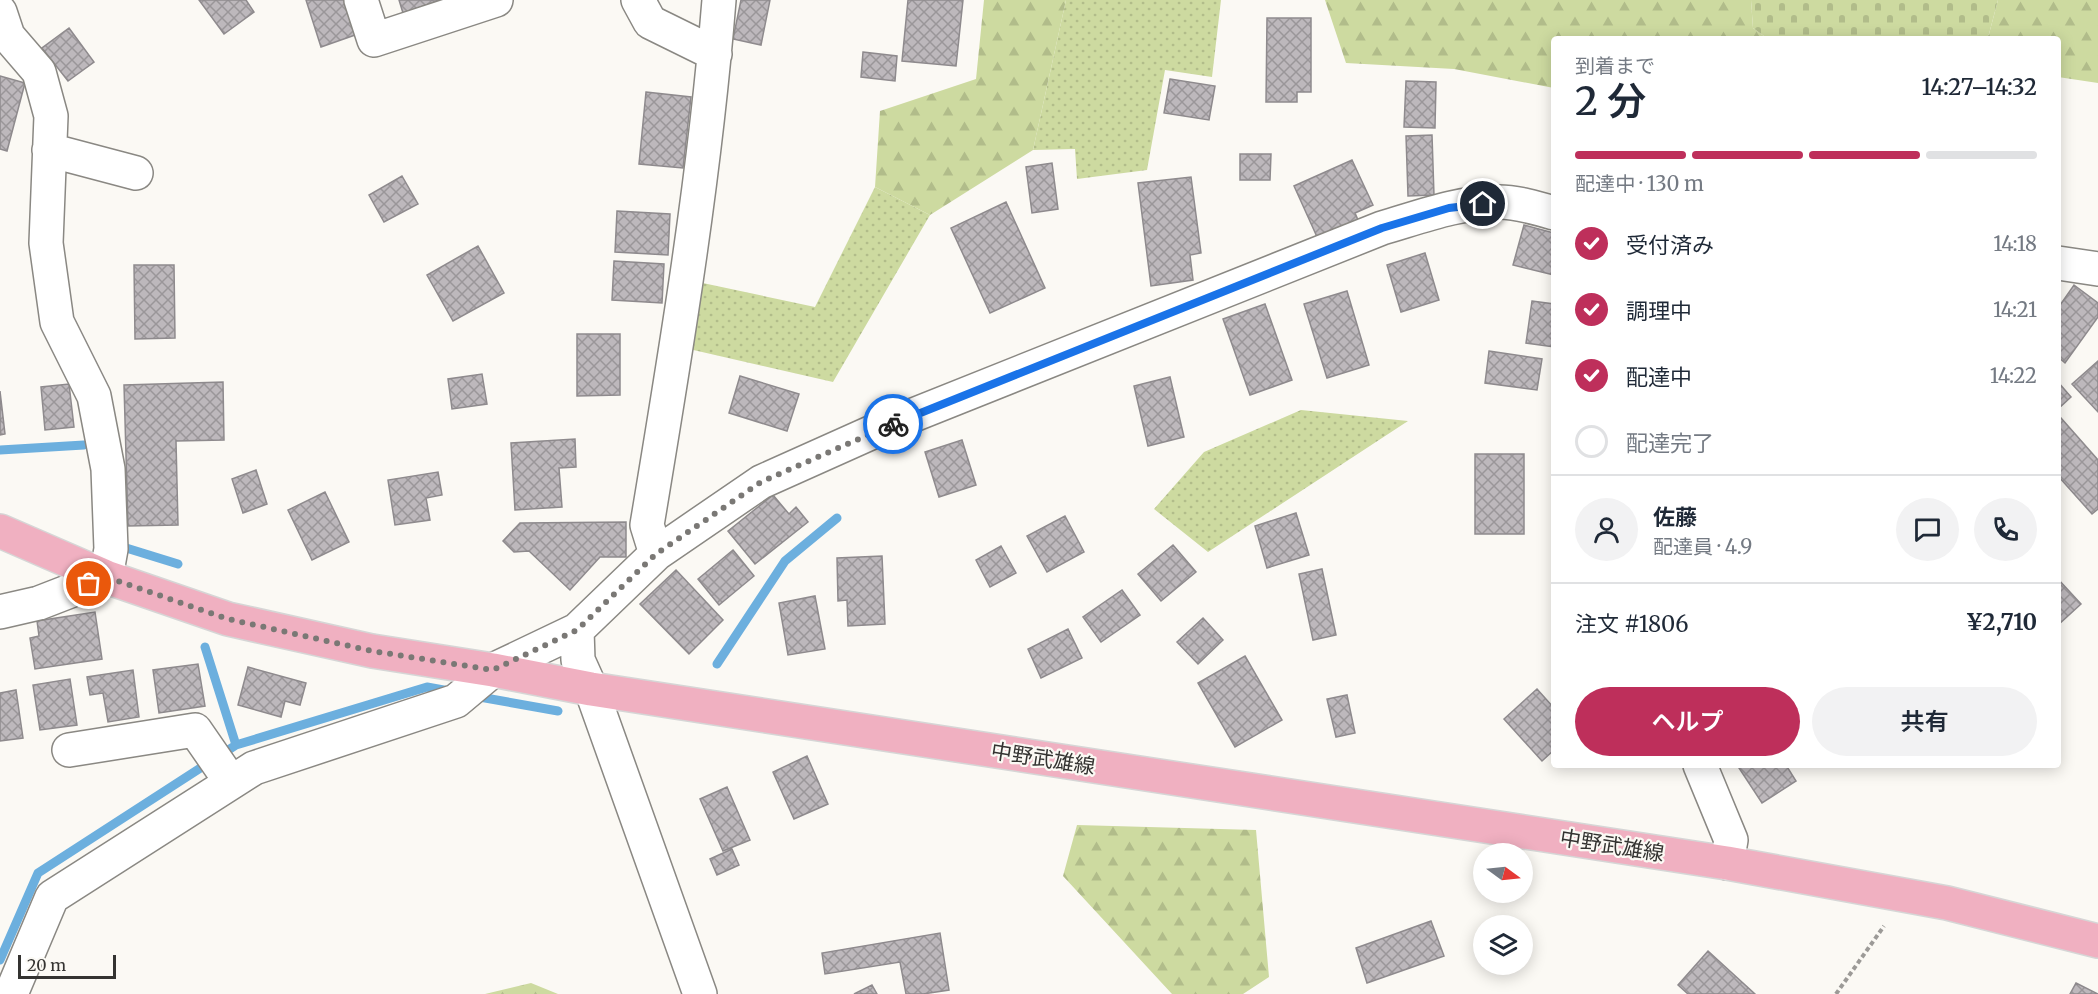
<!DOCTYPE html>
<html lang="ja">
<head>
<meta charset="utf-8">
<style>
	:root { --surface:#fff; --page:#f2f2f3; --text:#1f2937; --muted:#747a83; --line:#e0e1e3; --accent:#be2f5b }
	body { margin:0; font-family:Merriweather,"Noto Sans JP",serif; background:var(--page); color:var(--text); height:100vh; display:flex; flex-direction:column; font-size:22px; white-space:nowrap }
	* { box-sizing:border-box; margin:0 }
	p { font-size:20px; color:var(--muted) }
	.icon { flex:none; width:33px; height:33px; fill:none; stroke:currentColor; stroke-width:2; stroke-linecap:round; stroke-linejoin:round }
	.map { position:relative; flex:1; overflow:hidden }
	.panel { position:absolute; left:1551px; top:36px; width:510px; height:732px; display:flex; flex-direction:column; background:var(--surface); border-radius:6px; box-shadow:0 3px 15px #0003 }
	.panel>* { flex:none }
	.needle { width:39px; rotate:105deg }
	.controls { position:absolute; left:1473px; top:843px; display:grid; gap:12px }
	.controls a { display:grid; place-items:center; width:60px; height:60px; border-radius:50%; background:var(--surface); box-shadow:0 3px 15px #0003; font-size:30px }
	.scale { position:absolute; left:18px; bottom:15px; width:98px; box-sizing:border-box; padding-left:6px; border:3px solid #343331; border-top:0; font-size:16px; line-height:21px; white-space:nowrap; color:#343331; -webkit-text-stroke:4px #fbf9f4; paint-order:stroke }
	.pin { position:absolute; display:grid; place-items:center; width:51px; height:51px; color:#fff; margin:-26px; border:3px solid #fff; border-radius:50%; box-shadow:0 2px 6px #0007 }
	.courier { position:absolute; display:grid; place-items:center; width:60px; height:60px; margin:-30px; border:4px solid #1a73e8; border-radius:50%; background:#fff; color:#222; box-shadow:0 2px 8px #0007 }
	.head em { font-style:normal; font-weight:600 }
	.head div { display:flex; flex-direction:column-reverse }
	.head { display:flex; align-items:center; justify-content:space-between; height:102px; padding:0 24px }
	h1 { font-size:39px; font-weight:600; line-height:45px }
	.bar { display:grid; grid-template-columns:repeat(4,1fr); gap:9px 6px; align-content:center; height:72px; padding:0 24px }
	.bar i { height:8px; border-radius:4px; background:var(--line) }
	.bar .current { background:var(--accent) }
	.bar p { grid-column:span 4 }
	.line { display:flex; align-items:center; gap:15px; padding:0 24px; border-top:2px solid var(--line) }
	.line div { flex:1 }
	.round { display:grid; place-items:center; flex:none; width:63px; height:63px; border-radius:32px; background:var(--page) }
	ol { padding:0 24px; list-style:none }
	li { display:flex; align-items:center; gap:18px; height:66px }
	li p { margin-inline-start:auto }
	li .icon { padding:6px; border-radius:50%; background:var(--accent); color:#fff; stroke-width:4 }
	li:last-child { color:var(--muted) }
	li i { width:33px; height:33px; border:3px solid var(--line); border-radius:50% }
	.cta { display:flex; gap:12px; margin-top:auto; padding:12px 24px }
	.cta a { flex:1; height:69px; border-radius:36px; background:var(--accent); color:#fff; font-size:24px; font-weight:600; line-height:69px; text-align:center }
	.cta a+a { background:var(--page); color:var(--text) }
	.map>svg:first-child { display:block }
	.grass { fill:url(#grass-dots) }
	.forest { fill:url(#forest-firs) }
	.cemetery { fill:url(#cemetery-stones) }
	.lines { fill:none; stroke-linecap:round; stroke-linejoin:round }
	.stream { stroke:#6cafde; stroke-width:9 }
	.building { fill:url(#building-cross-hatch); stroke:#8e8a8d; stroke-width:1.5 }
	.minor-casing { stroke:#8a8883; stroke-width:36 }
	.major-casing { stroke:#d6d6d6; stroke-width:36 }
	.path { stroke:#9c9a97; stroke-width:4; stroke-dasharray:4.5 3; stroke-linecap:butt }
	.minor { stroke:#fff; stroke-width:33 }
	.major { stroke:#f0b0c1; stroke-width:33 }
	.done { stroke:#7a7875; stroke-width:6; stroke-dasharray:0 10.8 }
	.route { stroke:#1a73e8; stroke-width:8 }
	.labels { text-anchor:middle; stroke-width:4.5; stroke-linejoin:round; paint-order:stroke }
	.street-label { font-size:21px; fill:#343331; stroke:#fbf9f4 }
</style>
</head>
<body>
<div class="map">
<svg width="2098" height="994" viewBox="0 0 2098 994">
	<defs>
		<pattern id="grass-dots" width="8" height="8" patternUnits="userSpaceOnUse" patternTransform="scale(1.5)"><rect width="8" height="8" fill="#cddaa0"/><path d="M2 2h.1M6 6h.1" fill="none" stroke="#b1bc8a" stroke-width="1.8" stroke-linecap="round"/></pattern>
		<pattern id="forest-firs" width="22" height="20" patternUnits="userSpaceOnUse" patternTransform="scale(1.5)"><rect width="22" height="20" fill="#cddaa0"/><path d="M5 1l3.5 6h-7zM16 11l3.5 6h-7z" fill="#b1bc8a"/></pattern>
		<pattern id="cemetery-stones" width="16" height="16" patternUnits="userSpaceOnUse" patternTransform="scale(1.5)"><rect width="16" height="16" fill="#cddaa0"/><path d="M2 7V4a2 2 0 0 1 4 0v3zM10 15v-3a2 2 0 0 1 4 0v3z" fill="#b1bc8a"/></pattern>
		<pattern id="building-cross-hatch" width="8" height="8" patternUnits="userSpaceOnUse" patternTransform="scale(1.5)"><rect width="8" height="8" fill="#bdb8bc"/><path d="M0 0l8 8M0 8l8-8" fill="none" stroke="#9a9699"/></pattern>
	</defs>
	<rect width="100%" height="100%" fill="#fbf9f4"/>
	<path class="grass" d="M1066,0H1221L1212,77L1165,70L1147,170L1077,179L1075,149L1033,150Z
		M875,187L930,215L833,382L689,349L698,282L815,307Z
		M1301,410L1408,421L1208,552L1154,509L1204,452Z"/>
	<path class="forest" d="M984,0H1066L1033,150L930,215L875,187L880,111L976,79Z
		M1325,0H1751L1753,28L1768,39H1554V88L1454,69L1346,63Z
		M1998,0H2098V83L2058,77V39H1986L1989,34Z
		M1077,825L1256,830L1269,977L1243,994H1172L1063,876Z
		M531,983L558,994H485Z"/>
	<path class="cemetery" d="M1751,0H1998L1989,34L1986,39H1768L1753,28Z"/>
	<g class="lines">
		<path class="stream" d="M0,450L84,445
			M123,542V547L178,564
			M205,647L236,745
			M717,664L785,561L837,518
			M474,696L558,711
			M0,960L38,873L236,745L427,687L449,691"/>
	</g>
	<path class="building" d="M199,0H246L254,12L224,34Z
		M306,0H346L358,34L321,47Z
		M399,0H438V1L403,13Z
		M741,0H770L761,45L733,39Z
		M908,0H963L956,66L902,61Z
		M1267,18H1311V92H1297V102H1266Z
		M69,28L94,62L68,81L42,48Z
		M863,52L897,56L895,81L861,77Z
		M0,76L25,83L7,151L0,149Z
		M1170,79L1215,86L1209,120L1164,113Z
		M1406,81L1436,82L1435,128L1404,127Z
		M646,92L691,97L683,168L639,164Z
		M1432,135L1434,195L1408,196L1406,136Z
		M1240,154H1271L1270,180H1240Z
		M1352,160L1373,205L1355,213L1358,220L1318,239L1294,186Z
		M1052,163L1058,209L1032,213L1026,167Z
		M402,176L418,204L384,222L369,195Z
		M1191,177L1201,253L1190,255L1193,280L1151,286L1138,183Z
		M1006,202L1045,288L990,313L951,228Z
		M617,211L670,214L668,255L615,252Z
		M1524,225L1554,233V275L1513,265Z
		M478,246L504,293L453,321L427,275Z
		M1425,253L1439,300L1401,312L1387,265Z
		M614,261L664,264L662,303L612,300Z
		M134,265H174L175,338L135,339Z
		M2074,285L2098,303V317L2065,363L2058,357V308Z
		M1347,291L1369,365L1327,378L1304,304Z
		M1532,301L1554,304V347L1526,343Z
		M1265,304L1292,380L1250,395L1223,319Z
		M577,334H620V395L577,396Z
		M1489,351L1542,359L1537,390L1485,383Z
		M2098,361V412L2072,384Z
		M482,374L487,404L452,409L448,379Z
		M740,376L799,394L787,431L729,413Z
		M1170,377L1184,437L1148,446L1134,386Z
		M223,382L224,440L176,441L178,525L128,526L124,385Z
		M2058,382L2071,397L2058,409Z
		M69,384L74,427L45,430L41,387Z
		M0,391L5,434L0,435Z
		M2061,418L2098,460V509L2092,514L2058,476V420Z
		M575,439L576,467L559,468L562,507L515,510L511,443Z
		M962,440L976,485L939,497L925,452Z
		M1475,454H1524V534H1475Z
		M256,470L267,504L243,513L232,479Z
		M438,472L442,495L426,498L430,520L395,525L388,480Z
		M325,492L349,542L312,560L288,510Z
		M773,495L789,514L796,507L808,522L755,564L728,531Z
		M1296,513L1309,555L1267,568L1255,526Z
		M1065,516L1084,552L1047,572L1027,536Z
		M626,522V557H600L570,590L529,551L514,552L503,541L520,523Z
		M1173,545L1196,572L1161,601L1138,574Z
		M1001,546L1016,573L990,587L976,560Z
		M733,550L754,576L719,605L698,579Z
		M882,556L885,624L848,626L847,600L838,601L837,558Z
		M1322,569L1336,635L1313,640L1299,574Z
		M676,570L723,620L689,654L640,604Z
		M2058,579L2081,604L2058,625Z
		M1122,590L1140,615L1101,642L1083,617Z
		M815,596L825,649L788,655L779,603Z
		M95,612L102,659L35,669L30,638L39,636L37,621Z
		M1203,618L1223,640L1198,664L1177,642Z
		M1068,629L1082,658L1041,678L1028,649Z
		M1245,656L1282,720L1235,747L1198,683Z
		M198,664L205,706L159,713L153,670Z
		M248,667L306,683L300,705L285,701L281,717L238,705Z
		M133,670L139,717L108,722L103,693L90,695L87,677Z
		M70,679L77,725L40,730L33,685Z
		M1537,689L1554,708V750L1542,761L1504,719Z
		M16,690L23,738L0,741V693Z
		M1347,695L1355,733L1336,737L1327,699Z
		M807,756L828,804L794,819L773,772Z
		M1737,765H1786L1796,781L1762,803Z
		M727,787L750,840L723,851L700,799Z
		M732,849L739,865L717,875L710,859Z
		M1431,921L1444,956L1367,983L1356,948Z
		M940,933L949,990L923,994H906L900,962L825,974L822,953Z
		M1708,951L1755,994H1688L1678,985Z
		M2076,983L2098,994H2070Z
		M872,985L877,994H854Z"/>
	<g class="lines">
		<defs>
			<path id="minor" d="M361,0L374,40L496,0
				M638,0L650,22L715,54
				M0,12L8,36L39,72L51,116L46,243L57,322L94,396L108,469L111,549L106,577L39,603L0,612
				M49,150L136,173
				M2058,263L2098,269
				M656,554L647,525C676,351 705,176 719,0
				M577,630L578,660L591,689L700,994
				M69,750L195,730L231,782
				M1700,765L1731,840L1727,863
				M11,994L52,897L254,768L456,701L493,670L577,630L656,554L761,482L886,426L1382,228C1420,217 1459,202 1499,202C1517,202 1537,208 1554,213"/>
			<path id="major" d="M0,531L106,577L228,619L372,651L493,670L591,689L1727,863L1947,903L2098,941"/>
		</defs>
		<use href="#minor" class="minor-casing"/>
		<use href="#major" class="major-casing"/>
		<path class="path" d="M1836,994L1884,926"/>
		<use href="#minor" class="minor"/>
		<use href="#major" class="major"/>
	</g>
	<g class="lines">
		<path class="done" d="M89,584L106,577L228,619L372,651L493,670L577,630L656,554L761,482L893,424"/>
		<path class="route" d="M893,424L1382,228L1449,208L1483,204"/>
	</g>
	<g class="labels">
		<g class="street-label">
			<text transform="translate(1043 759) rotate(9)" y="7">中野武雄線</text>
			<text transform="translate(1612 846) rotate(9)" y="7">中野武雄線</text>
		</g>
	</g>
</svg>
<div class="controls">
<a><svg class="needle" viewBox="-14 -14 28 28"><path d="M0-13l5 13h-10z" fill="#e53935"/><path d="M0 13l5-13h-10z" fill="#747a83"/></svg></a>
<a><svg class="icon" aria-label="layers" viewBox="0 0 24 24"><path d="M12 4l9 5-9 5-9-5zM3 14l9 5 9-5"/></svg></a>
</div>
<div class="scale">20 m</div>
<div class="pin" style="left:89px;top:584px;background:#ea580c"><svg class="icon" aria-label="bag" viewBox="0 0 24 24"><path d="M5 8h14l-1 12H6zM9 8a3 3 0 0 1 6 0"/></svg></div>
<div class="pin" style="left:1483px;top:204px;background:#1f2937"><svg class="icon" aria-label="home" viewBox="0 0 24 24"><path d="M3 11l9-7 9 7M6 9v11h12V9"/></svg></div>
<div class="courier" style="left:893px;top:424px"><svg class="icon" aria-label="bike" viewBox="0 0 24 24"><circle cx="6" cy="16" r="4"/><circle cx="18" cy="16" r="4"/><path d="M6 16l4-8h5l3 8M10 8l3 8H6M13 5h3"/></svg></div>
<section class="panel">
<div class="head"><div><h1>2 分</h1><p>到着まで</p></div><em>14:27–14:32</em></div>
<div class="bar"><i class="current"></i><i class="current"></i><i class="current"></i><i></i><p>配達中 · 130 m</p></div>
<ol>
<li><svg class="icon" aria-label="check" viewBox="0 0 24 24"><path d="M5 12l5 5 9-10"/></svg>受付済み<p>14:18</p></li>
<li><svg class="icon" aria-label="check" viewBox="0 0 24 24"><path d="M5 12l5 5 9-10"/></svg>調理中<p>14:21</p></li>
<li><svg class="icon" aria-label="check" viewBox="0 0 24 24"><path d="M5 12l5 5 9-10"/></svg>配達中<p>14:22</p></li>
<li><i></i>配達完了</li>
</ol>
<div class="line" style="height:108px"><a class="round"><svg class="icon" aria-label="person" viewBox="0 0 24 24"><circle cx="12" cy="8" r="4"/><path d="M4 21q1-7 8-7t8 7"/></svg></a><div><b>佐藤</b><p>配達員 · 4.9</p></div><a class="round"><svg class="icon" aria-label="chat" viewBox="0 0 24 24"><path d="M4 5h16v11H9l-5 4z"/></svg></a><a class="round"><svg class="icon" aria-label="phone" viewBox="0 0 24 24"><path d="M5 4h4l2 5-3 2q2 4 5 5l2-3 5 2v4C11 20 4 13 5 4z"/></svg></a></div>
<div class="line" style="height:78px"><div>注文 #1806</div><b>¥2,710</b></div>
<div class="cta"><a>ヘルプ</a><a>共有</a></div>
</section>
</div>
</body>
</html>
